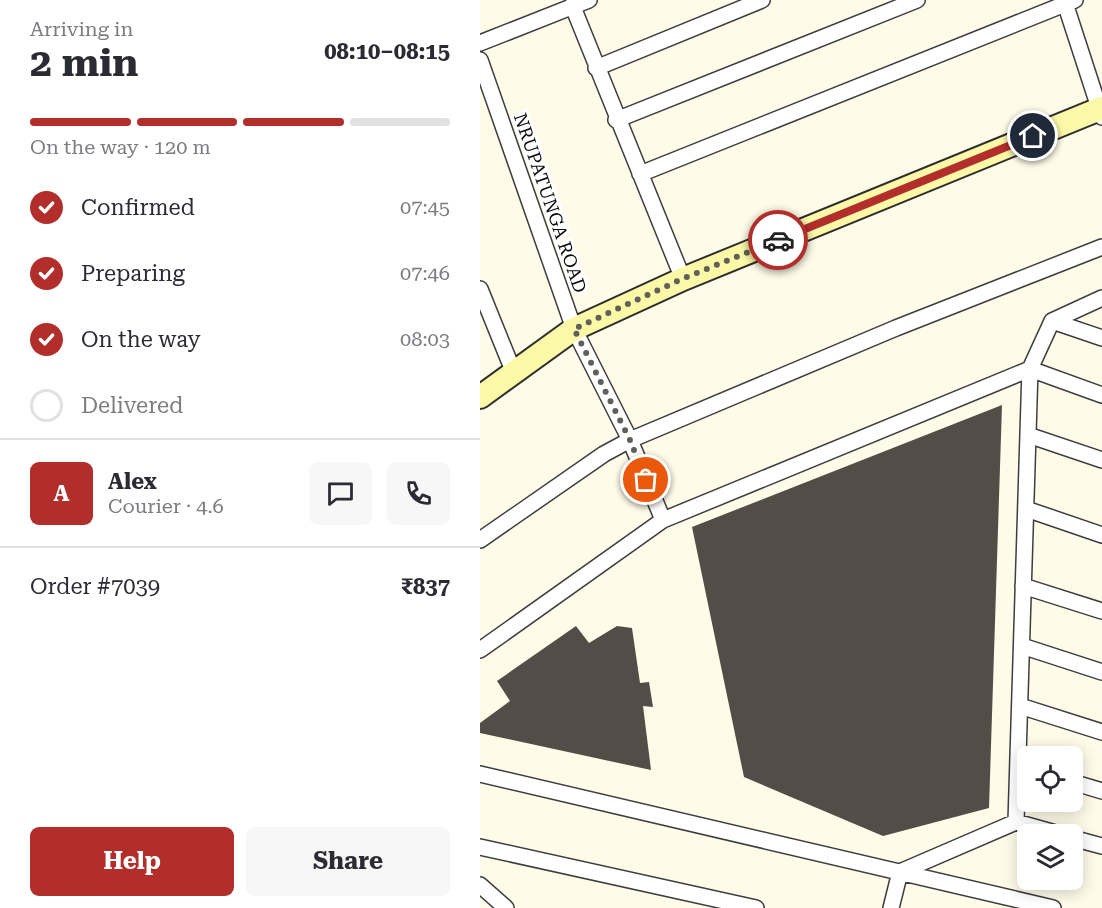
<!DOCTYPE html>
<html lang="en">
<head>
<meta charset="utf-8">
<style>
	:root { --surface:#fff; --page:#f7f7f7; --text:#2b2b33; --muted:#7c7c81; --line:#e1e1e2; --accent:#b22e2b }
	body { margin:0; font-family:"Roboto Serif",serif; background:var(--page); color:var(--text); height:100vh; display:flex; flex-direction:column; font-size:22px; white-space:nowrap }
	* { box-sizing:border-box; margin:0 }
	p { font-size:20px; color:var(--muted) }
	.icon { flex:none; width:33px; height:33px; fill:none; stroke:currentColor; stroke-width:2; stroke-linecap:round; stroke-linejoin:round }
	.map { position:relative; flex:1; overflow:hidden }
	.sheet { display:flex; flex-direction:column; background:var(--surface); width:480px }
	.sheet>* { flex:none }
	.buttons { position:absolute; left:537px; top:746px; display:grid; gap:12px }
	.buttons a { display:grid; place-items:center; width:66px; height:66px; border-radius:9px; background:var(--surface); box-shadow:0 3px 15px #0003; font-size:30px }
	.pin { position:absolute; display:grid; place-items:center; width:51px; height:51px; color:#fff; margin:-26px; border:3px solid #fff; border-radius:50%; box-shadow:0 2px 6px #0007 }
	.courier { position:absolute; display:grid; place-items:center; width:60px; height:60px; margin:-30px; border:4px solid #b22e2b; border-radius:50%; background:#fff; color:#222; box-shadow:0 2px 8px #0007 }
	.head em { font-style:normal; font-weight:700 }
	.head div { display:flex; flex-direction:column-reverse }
	.head { display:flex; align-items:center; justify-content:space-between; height:102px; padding:0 30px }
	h1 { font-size:39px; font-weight:700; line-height:45px }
	.bar { display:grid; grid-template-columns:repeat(4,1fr); gap:9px 6px; align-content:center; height:72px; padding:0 30px }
	.bar i { height:8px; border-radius:4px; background:var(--line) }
	.bar .active { background:var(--accent) }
	.bar p { grid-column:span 4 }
	.line { display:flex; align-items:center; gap:15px; padding:0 30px; border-top:2px solid var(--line) }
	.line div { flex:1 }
	.round { display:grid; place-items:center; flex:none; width:63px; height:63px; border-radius:9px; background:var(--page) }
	ol { padding:0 30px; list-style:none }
	li { display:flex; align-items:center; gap:18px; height:66px }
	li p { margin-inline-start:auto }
	li .icon { padding:6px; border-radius:50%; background:var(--accent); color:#fff; stroke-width:4 }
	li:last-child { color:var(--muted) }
	li i { width:33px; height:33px; border:3px solid var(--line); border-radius:50% }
	.action { display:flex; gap:12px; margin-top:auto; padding:12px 30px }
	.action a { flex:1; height:69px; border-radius:9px; background:var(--accent); color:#fff; font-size:24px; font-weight:700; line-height:69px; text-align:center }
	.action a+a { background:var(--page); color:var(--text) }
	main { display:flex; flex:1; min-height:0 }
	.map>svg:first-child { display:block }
	.building { fill:#534d48 }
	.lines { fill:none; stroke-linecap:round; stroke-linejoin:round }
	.street-casing { stroke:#3e3e3e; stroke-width:18 }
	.secondary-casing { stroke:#2d2d2d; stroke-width:26 }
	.street { stroke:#fff; stroke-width:15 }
	.secondary { stroke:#fbf8a7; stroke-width:22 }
	.done { stroke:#605f59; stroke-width:6; stroke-dasharray:0 10.8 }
	.route { stroke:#b22e2b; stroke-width:8 }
	.labels { text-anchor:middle; stroke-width:6; stroke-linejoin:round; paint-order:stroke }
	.street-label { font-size:18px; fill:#0b0b0b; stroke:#fff }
</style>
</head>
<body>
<main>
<section class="sheet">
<div class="head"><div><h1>2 min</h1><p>Arriving in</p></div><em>08:10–08:15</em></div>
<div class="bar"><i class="active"></i><i class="active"></i><i class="active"></i><i></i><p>On the way · 120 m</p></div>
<ol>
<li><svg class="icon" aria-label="check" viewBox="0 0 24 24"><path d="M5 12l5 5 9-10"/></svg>Confirmed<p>07:45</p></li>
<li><svg class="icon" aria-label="check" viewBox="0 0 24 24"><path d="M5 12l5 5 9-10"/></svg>Preparing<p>07:46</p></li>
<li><svg class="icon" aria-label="check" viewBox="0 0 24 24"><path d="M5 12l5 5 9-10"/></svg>On the way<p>08:03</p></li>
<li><i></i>Delivered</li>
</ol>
<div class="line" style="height:108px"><b class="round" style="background:var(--accent);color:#fff">A</b><div><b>Alex</b><p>Courier · 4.6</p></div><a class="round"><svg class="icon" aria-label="chat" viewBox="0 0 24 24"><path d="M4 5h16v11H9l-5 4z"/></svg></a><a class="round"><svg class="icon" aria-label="phone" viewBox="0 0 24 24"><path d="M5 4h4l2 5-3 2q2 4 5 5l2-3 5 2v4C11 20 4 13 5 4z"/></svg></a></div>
<div class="line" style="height:78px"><div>Order #7039</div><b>₹837</b></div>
<div class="action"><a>Help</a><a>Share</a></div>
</section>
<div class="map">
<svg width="622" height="908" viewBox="0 0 622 908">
	<rect width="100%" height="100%" fill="#fefbe9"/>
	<path class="building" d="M522,405L509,808L403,836L264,777L212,527Z
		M96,626L109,643L137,626L152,628L160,683L169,682L173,707L163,706L171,770L0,733V723L30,701L17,681Z"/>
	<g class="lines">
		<defs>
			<path id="street" d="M94,0L93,7L203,279
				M584,0L622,117
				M0,43L109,0
				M0,60L94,329L150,440L183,520
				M116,68L282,0
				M136,120L437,0
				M160,174L595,0
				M0,289L34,373
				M572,321L622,338
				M548,435L622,460
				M546,509L622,535
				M0,540L124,454L150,440L416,328L622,247
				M543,586L622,611
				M542,646L622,672
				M0,650L183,520L550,369L622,395
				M540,706L622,732
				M0,774L573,908
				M592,782L622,791
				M536,822L550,369L572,321L622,298
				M592,838L622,846
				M0,847L276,908
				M0,885L26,908
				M411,908L420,872L536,822L579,834"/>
			<path id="secondary" d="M0,397L94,329L203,279L622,108"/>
		</defs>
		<use href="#street" class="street-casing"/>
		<use href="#secondary" class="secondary-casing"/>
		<use href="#street" class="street"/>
		<use href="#secondary" class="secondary"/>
	</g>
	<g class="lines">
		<path class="done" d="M166,480L150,440L94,329L202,279L298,240"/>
		<path class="route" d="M298,240L553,136"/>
	</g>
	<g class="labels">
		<g class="street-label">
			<text transform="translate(70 203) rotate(71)" y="6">NRUPATUNGA ROAD</text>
		</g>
	</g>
</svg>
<div class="buttons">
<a><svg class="icon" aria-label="locate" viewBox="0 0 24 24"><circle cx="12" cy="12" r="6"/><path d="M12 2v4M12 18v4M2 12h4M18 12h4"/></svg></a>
<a><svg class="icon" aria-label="layers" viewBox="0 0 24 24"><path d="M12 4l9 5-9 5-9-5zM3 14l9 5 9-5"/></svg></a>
</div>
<div class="pin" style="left:166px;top:480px;background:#ea580c"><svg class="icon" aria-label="bag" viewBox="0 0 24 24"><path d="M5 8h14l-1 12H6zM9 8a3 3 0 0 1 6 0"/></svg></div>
<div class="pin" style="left:553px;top:136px;background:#1f2937"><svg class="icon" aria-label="home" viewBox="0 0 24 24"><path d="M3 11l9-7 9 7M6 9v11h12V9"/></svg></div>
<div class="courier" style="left:298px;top:240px"><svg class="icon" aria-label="car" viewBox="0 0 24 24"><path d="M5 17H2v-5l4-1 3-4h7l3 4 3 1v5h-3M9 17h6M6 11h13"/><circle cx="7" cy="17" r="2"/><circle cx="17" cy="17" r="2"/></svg></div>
</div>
</main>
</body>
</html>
